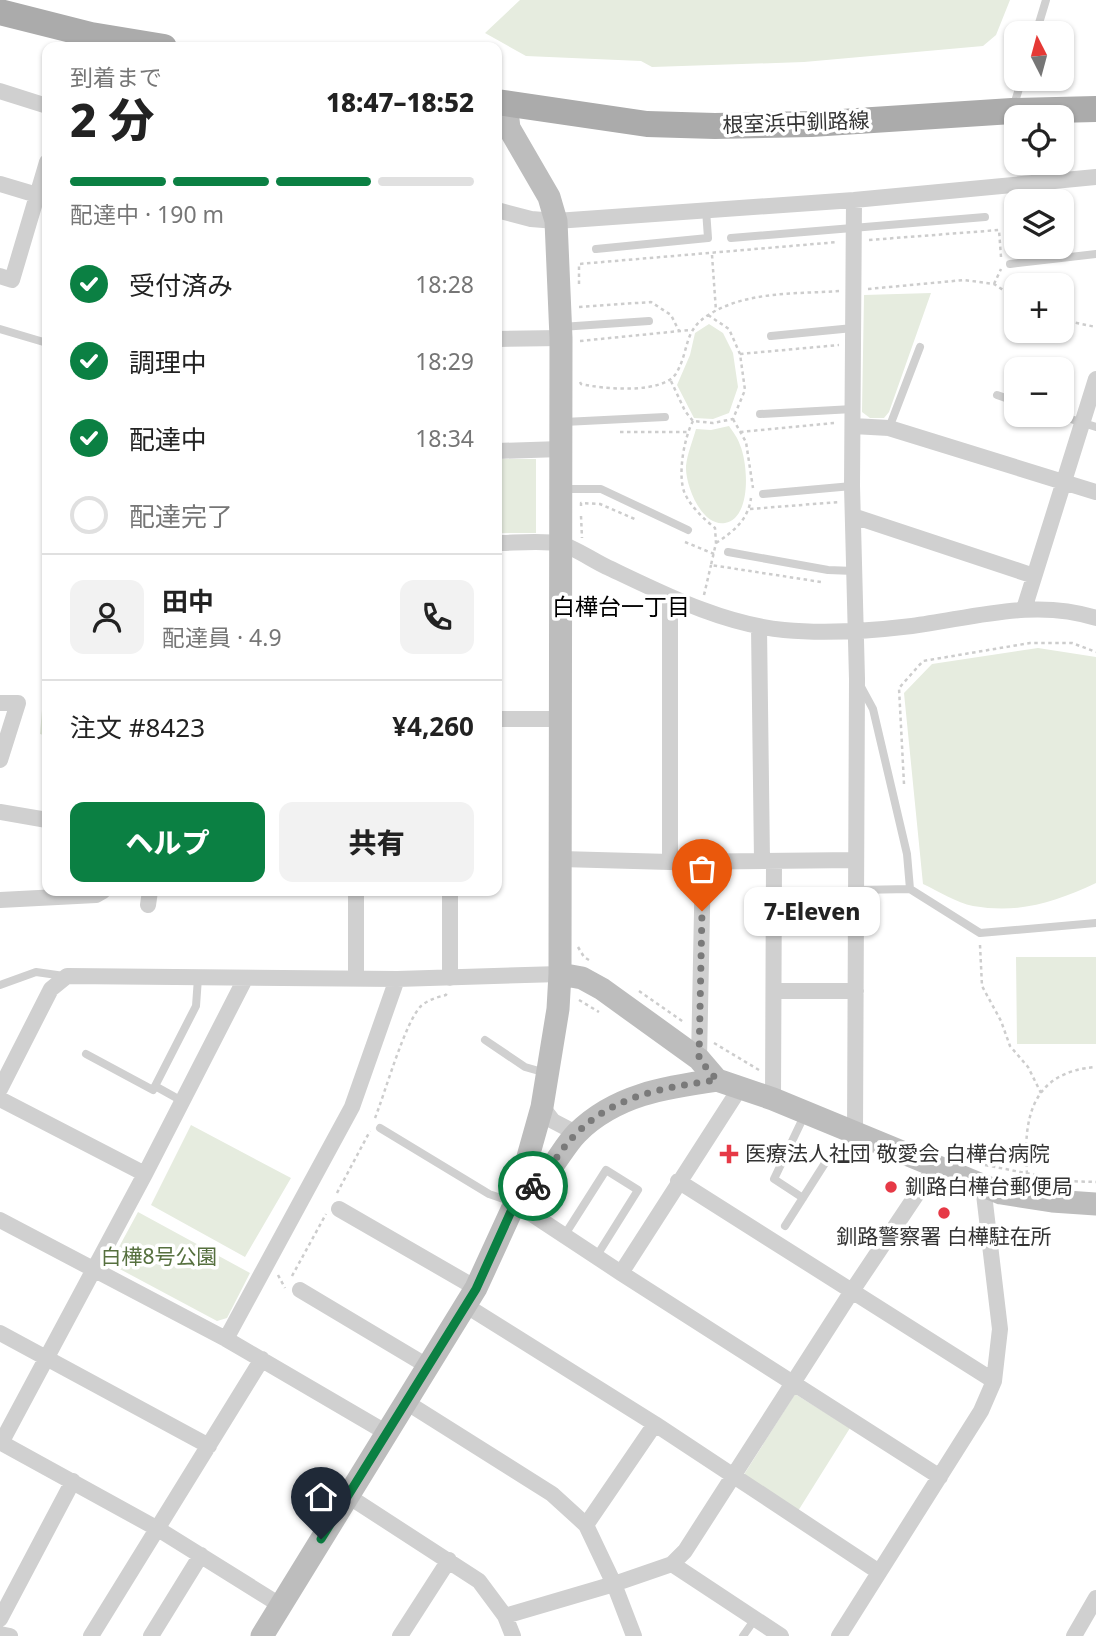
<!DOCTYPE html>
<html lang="ja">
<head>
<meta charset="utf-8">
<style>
	:root { --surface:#fff; --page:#f2f2f2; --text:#222; --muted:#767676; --line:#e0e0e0; --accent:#0b8043 }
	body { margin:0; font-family:"Noto Sans","Noto Sans JP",sans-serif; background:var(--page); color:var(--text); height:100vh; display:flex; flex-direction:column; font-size:26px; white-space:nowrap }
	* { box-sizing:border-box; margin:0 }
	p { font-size:23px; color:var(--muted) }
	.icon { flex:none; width:38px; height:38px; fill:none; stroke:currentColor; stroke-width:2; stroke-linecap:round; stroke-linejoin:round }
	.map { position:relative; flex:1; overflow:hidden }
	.sheet { position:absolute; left:42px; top:42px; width:460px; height:854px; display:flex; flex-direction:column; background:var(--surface); border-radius:14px; box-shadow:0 2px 5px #0004 }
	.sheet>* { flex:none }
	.needle { width:46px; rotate:354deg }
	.fabs { position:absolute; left:1004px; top:21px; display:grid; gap:14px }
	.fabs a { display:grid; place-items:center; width:70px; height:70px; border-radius:14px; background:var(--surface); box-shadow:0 2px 5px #0004; font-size:35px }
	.pin { position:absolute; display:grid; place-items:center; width:60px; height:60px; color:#fff; margin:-72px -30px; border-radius:50% 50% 50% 0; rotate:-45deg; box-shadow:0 0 7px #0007 }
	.pin .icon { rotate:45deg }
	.courier { position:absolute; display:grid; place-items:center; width:70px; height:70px; margin:-35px; border:5px solid #0b8043; border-radius:50%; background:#fff; color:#222; box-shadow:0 2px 9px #0007 }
	.bubble { position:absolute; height:49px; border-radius:14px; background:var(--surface); box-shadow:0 2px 5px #0004; font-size:23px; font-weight:800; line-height:49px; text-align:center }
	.head em { font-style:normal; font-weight:800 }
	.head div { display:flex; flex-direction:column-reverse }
	.head { display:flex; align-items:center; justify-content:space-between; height:119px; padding:0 28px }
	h1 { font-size:46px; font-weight:800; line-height:52px }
	.bar { display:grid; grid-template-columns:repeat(4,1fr); gap:10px 7px; align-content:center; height:84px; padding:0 28px }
	.bar i { height:9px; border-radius:5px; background:var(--line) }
	.bar .on { background:var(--accent) }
	.bar p { grid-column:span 4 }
	.line { display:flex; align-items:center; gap:18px; padding:0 28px; border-top:2px solid var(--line) }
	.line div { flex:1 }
	.round { display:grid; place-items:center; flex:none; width:74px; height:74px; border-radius:14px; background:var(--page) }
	ol { padding:0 28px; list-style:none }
	li { display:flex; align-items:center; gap:21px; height:77px }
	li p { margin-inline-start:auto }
	li .icon { padding:7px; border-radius:50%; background:var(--accent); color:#fff; stroke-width:4 }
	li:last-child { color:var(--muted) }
	li i { width:38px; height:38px; border:4px solid var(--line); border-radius:50% }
	.primary-button { display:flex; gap:14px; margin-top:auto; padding:14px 28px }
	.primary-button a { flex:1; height:80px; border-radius:14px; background:var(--accent); color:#fff; font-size:28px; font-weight:800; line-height:80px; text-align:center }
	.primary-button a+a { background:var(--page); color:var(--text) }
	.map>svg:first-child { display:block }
	.green { fill:#e6ecdf }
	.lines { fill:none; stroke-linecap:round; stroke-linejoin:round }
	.path { stroke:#cdcdcd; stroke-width:2.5; stroke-dasharray:3.5 3.5; stroke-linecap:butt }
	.lane { stroke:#d0d0d0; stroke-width:8 }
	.street { stroke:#d0d0d0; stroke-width:16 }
	.secondary { stroke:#bdbdbd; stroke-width:23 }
	.primary { stroke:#ababab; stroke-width:26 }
	.done { stroke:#7a7a7a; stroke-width:7; stroke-dasharray:0 12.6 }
	.route { stroke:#0b8043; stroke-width:9 }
	.poi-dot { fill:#e63946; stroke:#fff; stroke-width:2.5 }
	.labels { text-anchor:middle; stroke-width:7; stroke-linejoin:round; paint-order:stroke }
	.street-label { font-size:21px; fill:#333; stroke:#fff }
	.poi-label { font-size:21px; fill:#333; stroke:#fff; text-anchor:start }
	.park-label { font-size:21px; fill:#56703f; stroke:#fff }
	.neighbourhood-label { font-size:23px; fill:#000; stroke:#fff }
</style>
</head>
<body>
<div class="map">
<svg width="1096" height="1636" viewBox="0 0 1096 1636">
	<rect width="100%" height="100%" fill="#fff"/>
	<path class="green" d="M520,0H1010L996,35L983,46L804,62L652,67L641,61L526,56L485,33Z
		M931,293L889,412L884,418H870L862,412L864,295Z
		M709,324L723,333L733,353L738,387L729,413L713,419L694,418L677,385L690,355L695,333Z
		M729,426C733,432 738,438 740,445C748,463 752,518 725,523C701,527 685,484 686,466C687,454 693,440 696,429L711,430Z
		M497,459H536V533H497Z
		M1038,648L1096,657V883C1055,902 1020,914 973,906C957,903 938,891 923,884L904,693L932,664Z
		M47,649V736L40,734Z
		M1016,957H1096V1044H1017Z
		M191,1125L291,1178L245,1257L151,1205Z
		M138,1212L250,1273L227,1318L217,1321L116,1267L113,1258Z
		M795,1394L850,1428L798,1511L743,1476Z"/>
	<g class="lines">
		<path class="path" d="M869,240L999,230L1001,257
			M712,255L716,311
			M579,284V264L838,242
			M994,284L1001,269
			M868,289L964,280L994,284L1017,299
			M579,307L651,302L671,315L679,331
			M1062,320L1096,327
			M580,341L690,330
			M740,354L839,345
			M671,381L685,411L693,421L713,423L733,419L745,390L740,354L729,329L708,315
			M580,382L581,384C602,389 665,395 677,372C690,348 683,330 710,314C747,291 797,294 840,291
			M733,419L746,442L753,488
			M693,421C684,438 677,476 685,494C692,508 703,518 715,528L716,543L711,565L821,582
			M620,432H687
			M740,432L834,423
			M581,506V503L600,504L637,520
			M750,509L839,502
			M581,516L582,538
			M685,542L714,554
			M716,543C734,531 748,520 751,498
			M704,595L711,565
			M904,784L899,688L923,661L1030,643H1072L1096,652
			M980,945L982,986L1001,1021L1010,1046L1028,1067L1041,1093
			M578,947L584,957L589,960
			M639,991L685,1023
			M579,1000L599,1012
			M714,1043L759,1070
			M375,1118C385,1093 405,1022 421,1006C428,1000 437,997 446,995L447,991
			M985,1165L1066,1181L1096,1182
			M1027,1174C1023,1120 1030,1072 1096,1067
			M337,1193L370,1131
			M278,1275L285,1288
			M292,1276L326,1214"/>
		<path class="lane" d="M1036,33L1046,0
			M1013,108L1022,79
			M731,238L985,217
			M596,249L708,238L706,210
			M1010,264L1096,254
			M561,327L649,321
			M0,329L47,343
			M771,336L853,328
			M997,395L1017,402
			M760,414L853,409
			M1058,415L1096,427
			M564,422L665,417
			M889,428L920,347
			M564,489H601L688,530
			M763,494L852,486
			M728,552L828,570L854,571
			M910,889L980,933L1096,923
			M857,890L910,889L907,854L873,709L860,685
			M0,985L36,972L64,976
			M485,1040L525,1067L546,1073
			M86,1054L153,1090L196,1006L198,978
			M155,1086L182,1101
			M380,1128L489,1194L512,1202
			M803,1198L774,1179L805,1114
			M785,1226L827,1160
			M564,1236L606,1170L638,1190L596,1257
			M743,1636L755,1619"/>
		<path class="street" d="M0,91L47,106
			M0,184L37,195
			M854,200L852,486L857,679L855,1133
			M497,210L531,219L556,221L854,200L1096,177
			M0,276L12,280L47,162
			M497,339L561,338
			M853,426L889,428L1096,492
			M497,451L561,449
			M853,516L1034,576
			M497,543C513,543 547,540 561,544C574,547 595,562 609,568C664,594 722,624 784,630C826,634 870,631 912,626C973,618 1035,598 1096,618
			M670,597V862L856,860
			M1024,609L1096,379
			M759,627L762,861
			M0,703H18L0,760
			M497,719H561
			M0,812L47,820
			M561,859L670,862
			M0,900L96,895L103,891
			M148,905L150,891
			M356,977V891
			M450,978V891
			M774,991H856
			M699,1059L703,862
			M0,1089L51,989L67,976L397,979L560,974
			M0,1099L145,1174
			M773,1099L774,861
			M542,1107L553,1121L576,1133
			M678,1181L994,1381
			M515,1203L621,1273L940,1477
			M339,1209L476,1288
			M0,1220L226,1339L387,1433
			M621,1273L740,1088
			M300,1290L429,1367
			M465,1305L655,1424L879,1572
			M0,1333L209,1446
			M226,1339L352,1107L397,979
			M406,1402L552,1494L586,1525L614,1584L634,1636
			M0,1442L158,1529L280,1605
			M1,1443L145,1174L245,979
			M348,1496L479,1581L505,1616L513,1636
			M586,1525L655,1424
			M672,1564L781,1636
			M505,1616L614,1584L672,1564L685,1551L852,1291L935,1167
			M0,1619L73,1481
			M0,1634L10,1636
			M91,1636L262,1359
			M151,1636L201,1555
			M400,1636L449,1560
			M839,1636L981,1411L994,1381L1000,1329L983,1186
			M1074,1636L1096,1598"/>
		<path class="secondary" d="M506,103L509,128L549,197L556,221L561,338L560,974L582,978L602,989L699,1059L717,1080L773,1099L1001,1193L1052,1201L1096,1204
			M518,1196C525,1191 534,1186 540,1180C555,1167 563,1147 577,1133C615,1095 666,1087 717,1080
			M262,1636L476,1288L515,1203L542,1107L558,1009L560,974"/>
		<path class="primary" d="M0,12L91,35L164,47
			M497,102L647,124L715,126L811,124L1012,111L1096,109"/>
	</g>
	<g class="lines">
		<path class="done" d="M533,1186L541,1180C552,1165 563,1146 577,1133C615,1095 666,1087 717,1080L699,1059L702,911"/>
		<path class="route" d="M321,1539L476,1289L518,1196L533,1186"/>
	</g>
	<g class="poi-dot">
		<path d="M725.5 1143.5h7v7h7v7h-7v7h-7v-7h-7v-7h7z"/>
		<circle cx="891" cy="1187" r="7"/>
		<circle cx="944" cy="1213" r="7"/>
	</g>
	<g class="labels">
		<g class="street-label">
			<text transform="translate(796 123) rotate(-2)" y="7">根室浜中釧路線</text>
		</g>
		<g class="poi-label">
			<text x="745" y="1161">医療法人社団 敬愛会 白樺台病院</text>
			<text x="905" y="1194">釧路白樺台郵便局</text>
			<text x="944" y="1244" text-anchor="middle">釧路警察署 白樺駐在所</text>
		</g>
		<g class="park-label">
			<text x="159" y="1264">白樺8号公園</text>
		</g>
		<g class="neighbourhood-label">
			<text x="621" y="615">白樺台一丁目</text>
		</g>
	</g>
</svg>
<div class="fabs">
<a><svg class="needle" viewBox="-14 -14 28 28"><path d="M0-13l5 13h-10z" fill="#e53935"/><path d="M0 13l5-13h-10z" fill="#767676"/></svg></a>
<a><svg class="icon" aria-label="locate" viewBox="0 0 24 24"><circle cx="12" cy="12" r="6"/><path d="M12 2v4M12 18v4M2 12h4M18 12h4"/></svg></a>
<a><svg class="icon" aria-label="layers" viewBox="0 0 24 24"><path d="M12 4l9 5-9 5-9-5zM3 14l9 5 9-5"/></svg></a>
<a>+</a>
<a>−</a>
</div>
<div class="pin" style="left:702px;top:911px;background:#ea580c"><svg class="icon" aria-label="bag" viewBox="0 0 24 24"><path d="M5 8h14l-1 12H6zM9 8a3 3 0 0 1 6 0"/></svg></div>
<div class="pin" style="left:321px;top:1539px;background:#1f2937"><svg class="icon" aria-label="home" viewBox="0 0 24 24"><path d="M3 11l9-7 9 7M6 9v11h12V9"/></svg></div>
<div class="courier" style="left:533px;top:1186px"><svg class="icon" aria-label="bike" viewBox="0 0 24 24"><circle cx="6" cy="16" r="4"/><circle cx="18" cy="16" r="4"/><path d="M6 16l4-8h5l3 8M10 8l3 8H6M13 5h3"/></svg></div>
<div class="bubble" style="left:744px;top:887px;width:136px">7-Eleven</div>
<section class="sheet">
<div class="head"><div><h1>2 分</h1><p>到着まで</p></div><em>18:47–18:52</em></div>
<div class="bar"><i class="on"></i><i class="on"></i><i class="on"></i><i></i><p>配達中 · 190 m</p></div>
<ol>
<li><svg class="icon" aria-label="check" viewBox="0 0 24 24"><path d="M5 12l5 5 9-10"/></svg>受付済み<p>18:28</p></li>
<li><svg class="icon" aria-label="check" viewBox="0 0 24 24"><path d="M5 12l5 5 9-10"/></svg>調理中<p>18:29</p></li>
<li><svg class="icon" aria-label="check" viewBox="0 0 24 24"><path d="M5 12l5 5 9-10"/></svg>配達中<p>18:34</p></li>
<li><i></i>配達完了</li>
</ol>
<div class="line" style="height:126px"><a class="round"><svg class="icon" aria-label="person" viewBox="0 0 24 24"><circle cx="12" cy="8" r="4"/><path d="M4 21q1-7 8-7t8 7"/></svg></a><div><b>田中</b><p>配達員 · 4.9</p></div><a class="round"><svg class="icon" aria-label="phone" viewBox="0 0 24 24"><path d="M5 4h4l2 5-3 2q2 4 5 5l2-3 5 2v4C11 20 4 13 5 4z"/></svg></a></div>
<div class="line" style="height:91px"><div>注文 #8423</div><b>¥4,260</b></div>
<div class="primary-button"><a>ヘルプ</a><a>共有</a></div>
</section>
</div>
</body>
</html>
